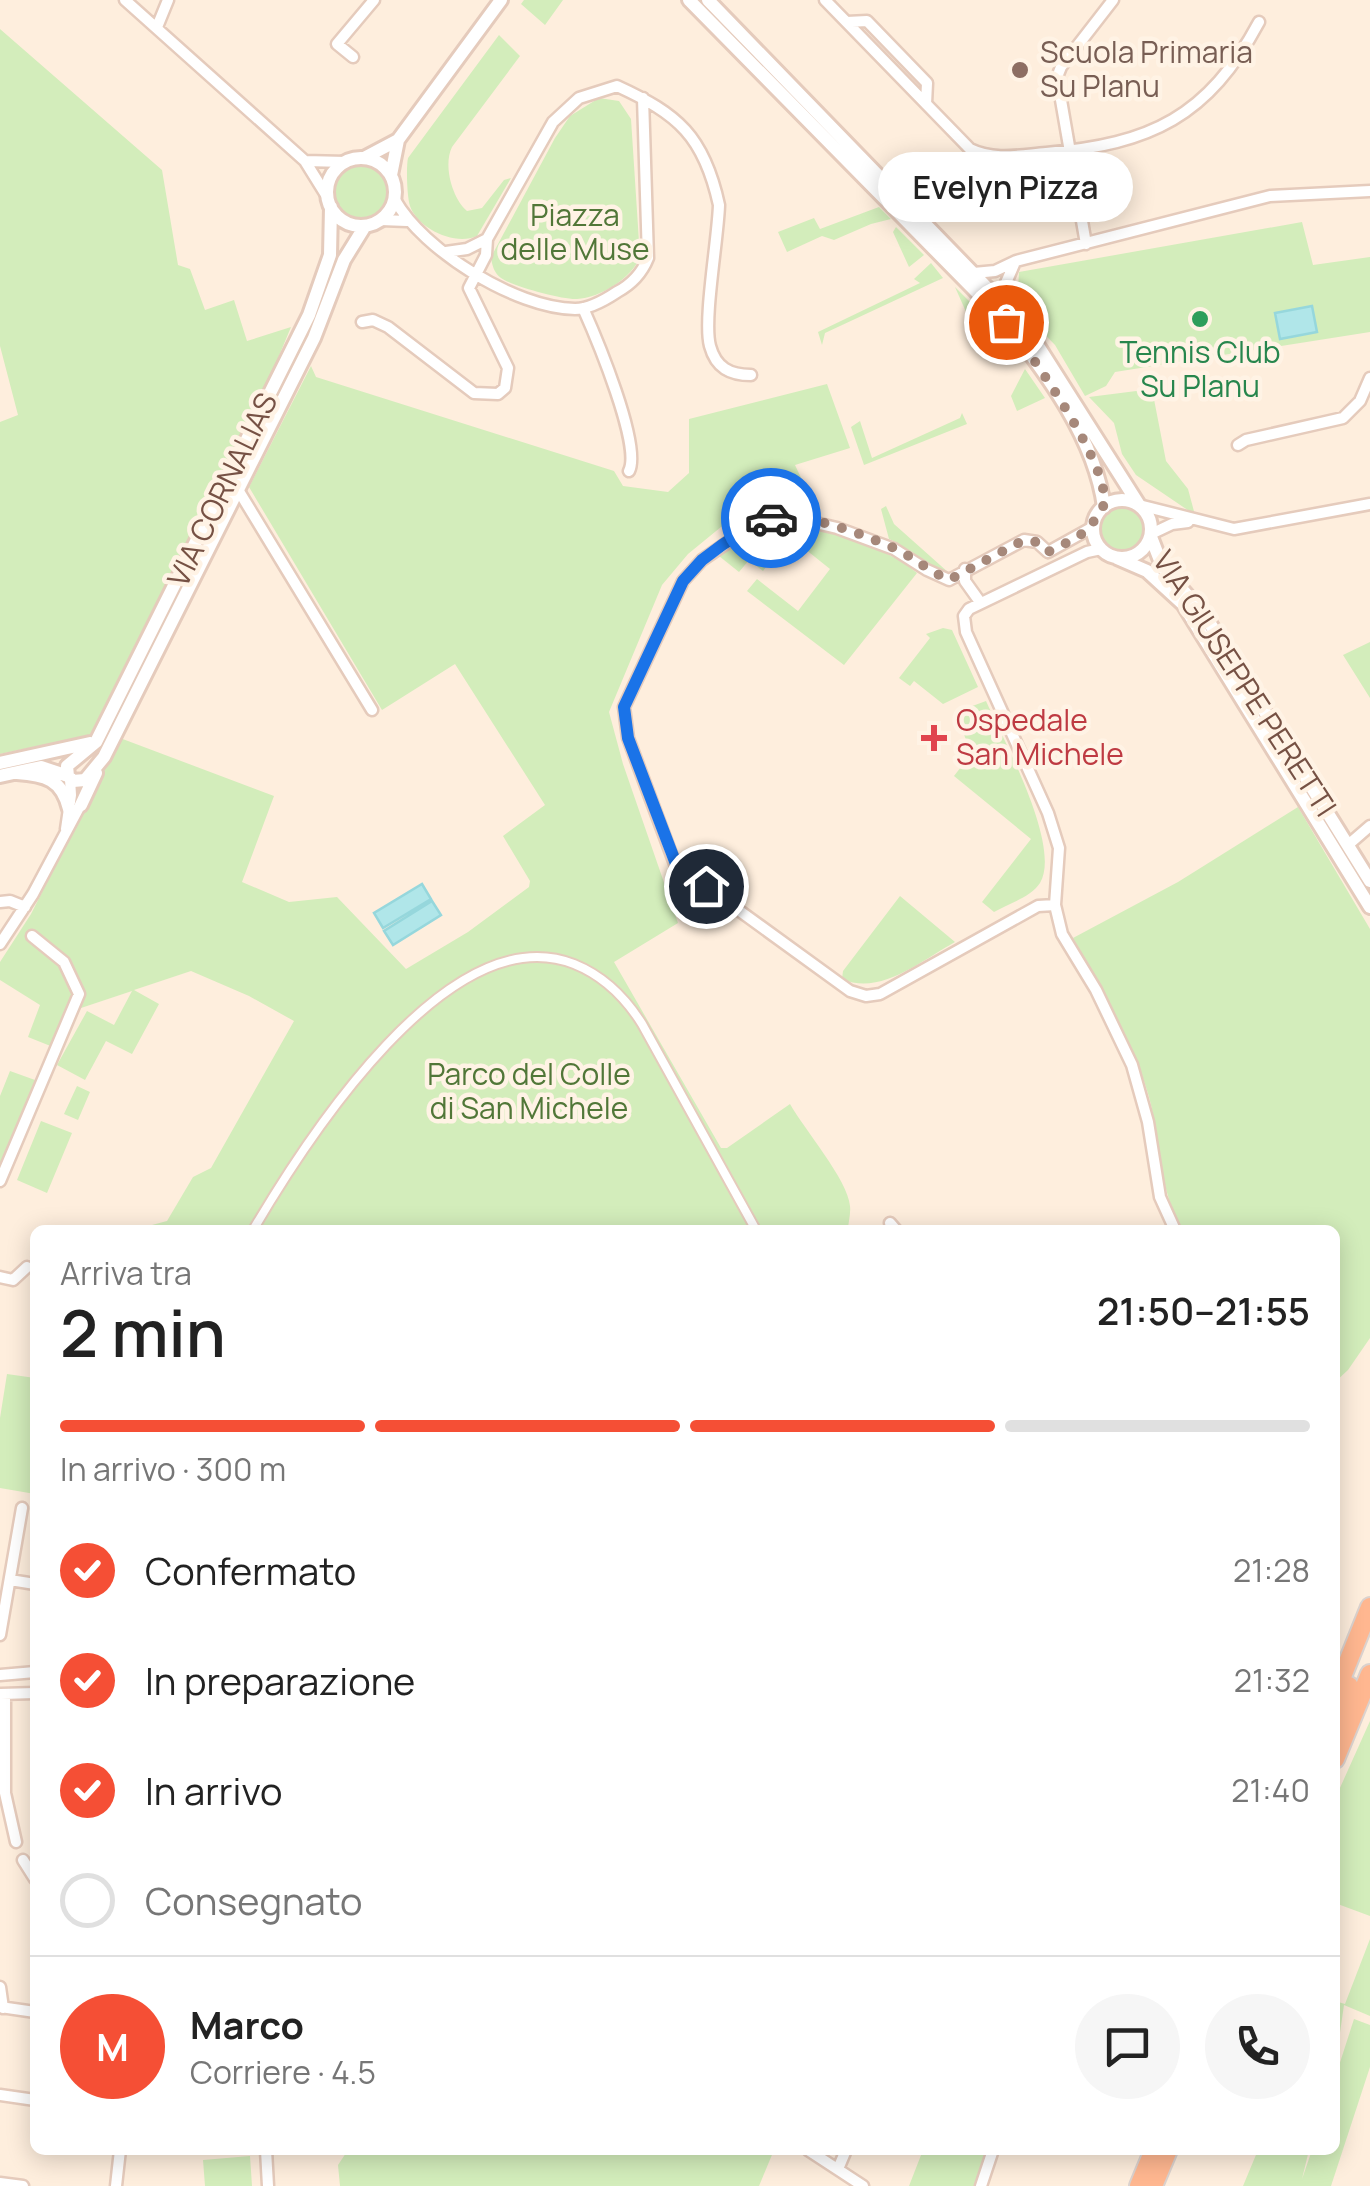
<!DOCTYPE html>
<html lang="it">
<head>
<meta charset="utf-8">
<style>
	:root { --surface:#fff; --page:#f6f6f6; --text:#222; --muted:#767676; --line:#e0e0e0; --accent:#f54f35 }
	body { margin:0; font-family:Manrope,sans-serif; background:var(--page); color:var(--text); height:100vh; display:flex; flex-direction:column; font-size:38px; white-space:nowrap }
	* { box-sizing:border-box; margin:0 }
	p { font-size:32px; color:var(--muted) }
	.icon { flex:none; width:55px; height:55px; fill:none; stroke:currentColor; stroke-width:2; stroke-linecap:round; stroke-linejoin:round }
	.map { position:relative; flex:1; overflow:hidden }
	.drawer { position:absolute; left:30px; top:1225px; width:1310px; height:930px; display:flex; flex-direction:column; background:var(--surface); border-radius:15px; box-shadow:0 5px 25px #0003 }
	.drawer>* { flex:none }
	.pin { position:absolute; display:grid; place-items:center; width:85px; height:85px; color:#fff; margin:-42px; border:5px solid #fff; border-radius:50%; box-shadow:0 2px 10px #0007 }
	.courier { position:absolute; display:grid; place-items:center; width:100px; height:100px; margin:-50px; border:8px solid #1a73e8; border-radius:50%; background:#fff; color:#222; box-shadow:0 2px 12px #0007 }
	.bubble { position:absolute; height:70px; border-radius:35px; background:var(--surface); box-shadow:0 5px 25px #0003; font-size:32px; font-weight:600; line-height:70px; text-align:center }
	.headline em { font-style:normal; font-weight:600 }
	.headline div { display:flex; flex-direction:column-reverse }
	.headline { display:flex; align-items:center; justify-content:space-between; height:170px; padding:0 30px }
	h1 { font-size:65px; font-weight:600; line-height:75px }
	.bar { display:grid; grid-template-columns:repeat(4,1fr); gap:15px 10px; align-content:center; height:120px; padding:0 30px }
	.bar i { height:12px; border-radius:8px; background:var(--line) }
	.bar .active { background:var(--accent) }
	.bar p { grid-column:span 4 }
	.line { display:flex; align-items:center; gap:25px; padding:0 30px; border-top:2px solid var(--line) }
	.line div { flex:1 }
	.round { display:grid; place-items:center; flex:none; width:105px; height:105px; border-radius:52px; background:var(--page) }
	ol { padding:0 30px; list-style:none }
	li { display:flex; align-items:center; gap:30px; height:110px }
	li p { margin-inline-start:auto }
	li .icon { padding:10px; border-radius:50%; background:var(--accent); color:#fff; stroke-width:4 }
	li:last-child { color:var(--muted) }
	li i { width:55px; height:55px; border:5px solid var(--line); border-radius:50% }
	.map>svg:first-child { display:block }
	.green { fill:#d3edbb }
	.water { fill:#b0e6e9; stroke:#96d7dc; stroke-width:2.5 }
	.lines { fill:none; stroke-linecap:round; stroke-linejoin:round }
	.pedestrian-casing { stroke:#e5cbbc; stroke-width:12 }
	.minor-casing { stroke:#e5cbbc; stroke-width:15 }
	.tertiary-casing { stroke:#e5cbbc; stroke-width:18 }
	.trunk-casing { stroke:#dbd2ce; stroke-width:22 }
	.pedestrian { stroke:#fff; stroke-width:8 }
	.minor { stroke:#fff; stroke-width:10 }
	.tertiary { stroke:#fff; stroke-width:12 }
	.trunk { stroke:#ffb790; stroke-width:18 }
	.done { stroke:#a6887a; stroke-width:10; stroke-dasharray:0 18 }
	.route { stroke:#1a73e8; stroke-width:12 }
	.education-dot { fill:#8d6e63; stroke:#fff3e5; stroke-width:4 }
	.leisure-dot { fill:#2e9e5b; stroke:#fff3e5; stroke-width:4 }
	.health-dot { fill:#e0444e; stroke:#fff3e5; stroke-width:4 }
	.labels { text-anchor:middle; stroke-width:9; stroke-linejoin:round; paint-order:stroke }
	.education-label { font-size:30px; fill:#785e54; stroke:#fff3e5; text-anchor:start }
	.park-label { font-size:30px; fill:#517738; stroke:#fff3e5 }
	.leisure-label { font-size:30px; fill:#27864d; stroke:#fff3e5 }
	.street-label { font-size:30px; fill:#765144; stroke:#fff3e5 }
	.health-label { font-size:30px; fill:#be3a42; stroke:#fff3e5; text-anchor:start }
</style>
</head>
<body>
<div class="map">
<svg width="1370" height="2186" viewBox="0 0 1370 2186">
	<rect width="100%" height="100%" fill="#feeedd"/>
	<path class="green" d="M524,0H563L545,25L521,4Z
		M0,29L162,170L178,265L190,269L205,310L234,300L247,341L291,327L274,368L90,735L0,754V422L18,415L0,346Z
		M499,35L520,56L452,147C443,165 452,198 467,211L482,208L504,180L511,178L477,236C455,246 418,229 410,206C407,197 406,167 408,158Z
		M599,98L619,101L631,119L640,257C632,278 600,298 577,299C563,300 512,286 501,278C494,273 492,265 491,257L555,138L570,116Z
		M333 192a29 29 0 1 1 58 0a29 29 0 1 1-58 0Z
		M879,207L891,219L871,224L834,240L822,236L787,252L778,232L814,218L820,229Z
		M1302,222L1313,265L1370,257V332L1115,372L1106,386L1085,396L1055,345L1017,306L1019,272Z
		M896,227L924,255L909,267L893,232Z
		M931,263L943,278L825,333L822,345L818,332L920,283L914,279Z
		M955,287L995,327L982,335L975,332Z
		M311,366L316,377L614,471L623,486L668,492L689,473V419L827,384L850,448L795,465L804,484L805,509L771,505L755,508L721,527L688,554L662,585L609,712L623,764L678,923L614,962L721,1148H727L790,1104C804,1129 848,1180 850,1206C851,1214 848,1223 848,1230H149L152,1225L167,1221L193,1177L211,1168L294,1021L249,996L191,971L134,990L159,1004L132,1054L106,1041L85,1080L57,1065L87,1011L114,1025L132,991L69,1012L53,1047L28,1037L40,1005L0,980V962L31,914L120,738L274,796L242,882L289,902L337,897L406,969L468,932L529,887L530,881L503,836L545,805L455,664L382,710L249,487Z
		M1025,369L1045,398L1017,411L1011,396Z
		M1152,389L1166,461L1188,489L1195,515L1136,475L1122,454L1114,423L1089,397Z
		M962,413L967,424L864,465L851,427L860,421L872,458L960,418Z
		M886,506L894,524L949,573C931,575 909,546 889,539L881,509Z
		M1101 529a22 22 0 1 1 44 0a22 22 0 1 1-44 0Z
		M781,522C827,531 881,543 917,573L844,665L747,591L757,579L798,611L830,569L790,537L763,571L749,560L739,572L719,556C736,538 757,525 781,522Z
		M943,628L952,630L978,687L943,704L914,681L910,686L899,678L930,638L926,634Z
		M1370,642V698L1343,655Z
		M986,701C1003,739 1062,846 1040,883C1031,897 1008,904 994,912L982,902L1031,839L954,776L971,754L956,712Z
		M1298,807L1370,929V1338L1348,1370L1335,1382V1230H1183C1158,1190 1161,1141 1149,1097C1133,1040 1101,989 1073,938L1178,882Z
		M900,896L955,942C922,960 881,996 842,979L843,971Z
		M10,1071L35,1080L0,1170V1096Z
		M77,1086L90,1092L78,1120L64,1114Z
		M41,1121L72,1133L47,1193L17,1180Z
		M7,1374L35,1378V1494L0,1488V1418Z
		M1370,1721V1916L1335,1903V1799Z
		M1370,1939V2016L1344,2005L1335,2067V2001L1345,2004Z
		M1354,2019L1370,2025V2067L1331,2186H1243L1258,2150H1309L1302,2179L1312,2150H1335V2078Z
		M348,2150H774L759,2186H340L338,2165Z
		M923,2150H987L974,2186H909Z
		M250,2156L252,2186H205L203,2160Z"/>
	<path class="water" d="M1312,306L1317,332L1280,339L1275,313Z
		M422,884L431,899L383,928L374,913Z
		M432,901L441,915L393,945L384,931Z"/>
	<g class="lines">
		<defs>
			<path id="pedestrian" d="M253,1230C306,1140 449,915 574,964C604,976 625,997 642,1024L756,1230"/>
			<path id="minor" d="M125,0L305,161L328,198
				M825,0L970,149C995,161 1020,155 1046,153C1151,144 1208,117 1259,22
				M847,22L867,21L927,83L926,104
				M157,27L168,0
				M353,57L337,44L374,0
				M305,161L346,162
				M395,200C423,250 515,308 575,309C590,309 605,300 617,292C632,284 642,273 648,258L643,98
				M381,220L407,221
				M1086,244L1057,77L1061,67L1113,0
				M446,252L467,249L487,239
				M974,273L995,271L1016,261L1270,196L1370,191
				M583,308C596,337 642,446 629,471
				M1013,311L1005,285L1015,262
				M362,322L373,320L388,327L474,393L498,394L505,388L508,368L469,288L486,255L487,239L553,122L579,98L617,86C678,114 704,136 719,205C718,239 703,320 710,346C716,368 730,375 751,375
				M1238,445L1246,440L1343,418L1360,401L1370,378
				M237,488L372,710
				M1139,505L1234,529L1370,504
				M1151,534L1172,524L1188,522
				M1101,549L1087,552L969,609L964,616L966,632L1048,813L1059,848L1055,905L1062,934L1096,990L1132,1065L1148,1122L1160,1197L1175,1230
				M965,569V581L980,602
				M66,829L71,795L70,779
				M1348,845L1370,826
				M0,902L10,901L25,907
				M1055,905L1038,906L880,994L866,996L850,991L675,864L628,738L624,707L683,581L702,560L762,519L790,517L837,528L894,549L927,570L949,580L1024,540L1037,542L1048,552L1093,527
				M0,944L33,894L82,802
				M0,1181L79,994L64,962L32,936
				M890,1223L896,1230
				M0,1277L13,1280L27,1267
				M10,1580L35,1584
				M0,1635L22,1508
				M0,1675L35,1672
				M1,1694L35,1693
				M5,1694V1793L16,1842
				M23,1860L35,1879
				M0,1987L3,2008
				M0,2007L35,2012
				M0,2095L35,2100
				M266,2150L268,2186
				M808,2150L863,2186
				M838,2169L846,2150
				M0,2183L23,2186
				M116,2186L120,2150
				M981,2186L993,2150"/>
			<path id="tertiary" d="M689,0L1006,322C1047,374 1095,439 1104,507
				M708,0L1028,330L1139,505
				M364,158L398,140L501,0
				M327 192a34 34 0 1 1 68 0a34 34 0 1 1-68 0Z
				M391,175L398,140
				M331,207L330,255L309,315L96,742L67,766L68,776L73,781L85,780L104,757L314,338L344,260L365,226
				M1093 529a29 29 0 1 1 58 0a29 29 0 1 1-58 0Z
				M1151,537L1163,568L1204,614L1370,881
				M1117,558L1147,571L1183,604L1370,907
				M0,763L90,743
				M17,773C45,775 62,779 69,809
				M0,776L41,767L68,776
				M81,805L96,773"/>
			<path id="trunk" d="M1335,1694L1370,1607
				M1335,1719L1349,1686
				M1335,1759L1370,1674
				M1139,2186L1154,2150
				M1153,2186L1168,2150"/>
		</defs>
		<use href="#pedestrian" class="pedestrian-casing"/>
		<use href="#minor" class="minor-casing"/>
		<use href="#tertiary" class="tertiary-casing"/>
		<use href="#trunk" class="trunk-casing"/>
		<use href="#pedestrian" class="pedestrian"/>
		<use href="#minor" class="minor"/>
		<use href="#tertiary" class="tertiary"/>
		<use href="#trunk" class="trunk"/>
	</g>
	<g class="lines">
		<path class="done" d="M771,518C809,513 859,533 894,548C913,557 929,571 949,580L1024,540L1036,542L1048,552C1067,542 1087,536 1096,517C1098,513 1103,508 1104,504C1110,465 1031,354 1006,322"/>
		<path class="route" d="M706,886L676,864L628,738L624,707L683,581L702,560L722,545L762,519L771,518"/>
	</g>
	<circle class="education-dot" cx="1020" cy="70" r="10"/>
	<circle class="leisure-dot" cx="1200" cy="319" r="10"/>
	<path class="health-dot" d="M929 723h10v10h10v10h-10v10h-10v-10h-10v-10h10z"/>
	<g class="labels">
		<g class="education-label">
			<text x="1040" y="63">Scuola Primaria<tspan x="1040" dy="34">Su Planu</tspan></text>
		</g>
		<g class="park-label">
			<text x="575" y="226">Piazza<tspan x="575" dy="34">delle Muse</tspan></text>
			<text x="529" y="1085">Parco del Colle<tspan x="529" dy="34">di San Michele</tspan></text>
		</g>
		<g class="leisure-label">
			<text x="1200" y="363">Tennis Club<tspan x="1200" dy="34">Su Planu</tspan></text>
		</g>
		<g class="street-label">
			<text transform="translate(223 490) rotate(-64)" y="10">VIA CORNALIAS</text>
			<text transform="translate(1244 684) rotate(57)" y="10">VIA GIUSEPPE PERETTI</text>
		</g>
		<g class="health-label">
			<text x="956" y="731">Ospedale<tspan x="956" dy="34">San Michele</tspan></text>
		</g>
	</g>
</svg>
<div class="pin" style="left:1006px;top:322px;background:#ea580c"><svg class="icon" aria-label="bag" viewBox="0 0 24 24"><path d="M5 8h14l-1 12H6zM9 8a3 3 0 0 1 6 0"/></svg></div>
<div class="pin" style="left:706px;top:886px;background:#1f2937"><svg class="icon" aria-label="home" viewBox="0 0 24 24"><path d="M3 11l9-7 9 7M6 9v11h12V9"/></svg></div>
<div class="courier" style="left:771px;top:518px"><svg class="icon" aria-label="car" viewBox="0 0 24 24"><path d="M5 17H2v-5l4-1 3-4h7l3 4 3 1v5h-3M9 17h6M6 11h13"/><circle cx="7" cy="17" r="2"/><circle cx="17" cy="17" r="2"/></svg></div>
<div class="bubble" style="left:878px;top:152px;width:255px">Evelyn Pizza</div>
<section class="drawer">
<div class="headline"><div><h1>2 min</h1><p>Arriva tra</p></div><em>21:50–21:55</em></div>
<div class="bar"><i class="active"></i><i class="active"></i><i class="active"></i><i></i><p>In arrivo · 300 m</p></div>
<ol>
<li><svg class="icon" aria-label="check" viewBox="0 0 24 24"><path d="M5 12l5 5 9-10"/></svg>Confermato<p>21:28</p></li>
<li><svg class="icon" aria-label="check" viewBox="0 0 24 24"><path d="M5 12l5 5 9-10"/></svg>In preparazione<p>21:32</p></li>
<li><svg class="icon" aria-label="check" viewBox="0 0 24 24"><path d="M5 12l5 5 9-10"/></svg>In arrivo<p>21:40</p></li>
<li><i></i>Consegnato</li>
</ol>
<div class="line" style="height:180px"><b class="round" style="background:var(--accent);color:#fff">M</b><div><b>Marco</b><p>Corriere · 4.5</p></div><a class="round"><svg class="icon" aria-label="chat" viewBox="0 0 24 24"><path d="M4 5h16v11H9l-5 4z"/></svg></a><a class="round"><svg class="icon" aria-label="phone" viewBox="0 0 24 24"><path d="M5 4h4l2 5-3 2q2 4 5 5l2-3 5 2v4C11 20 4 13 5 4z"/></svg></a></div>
</section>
</div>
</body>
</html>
